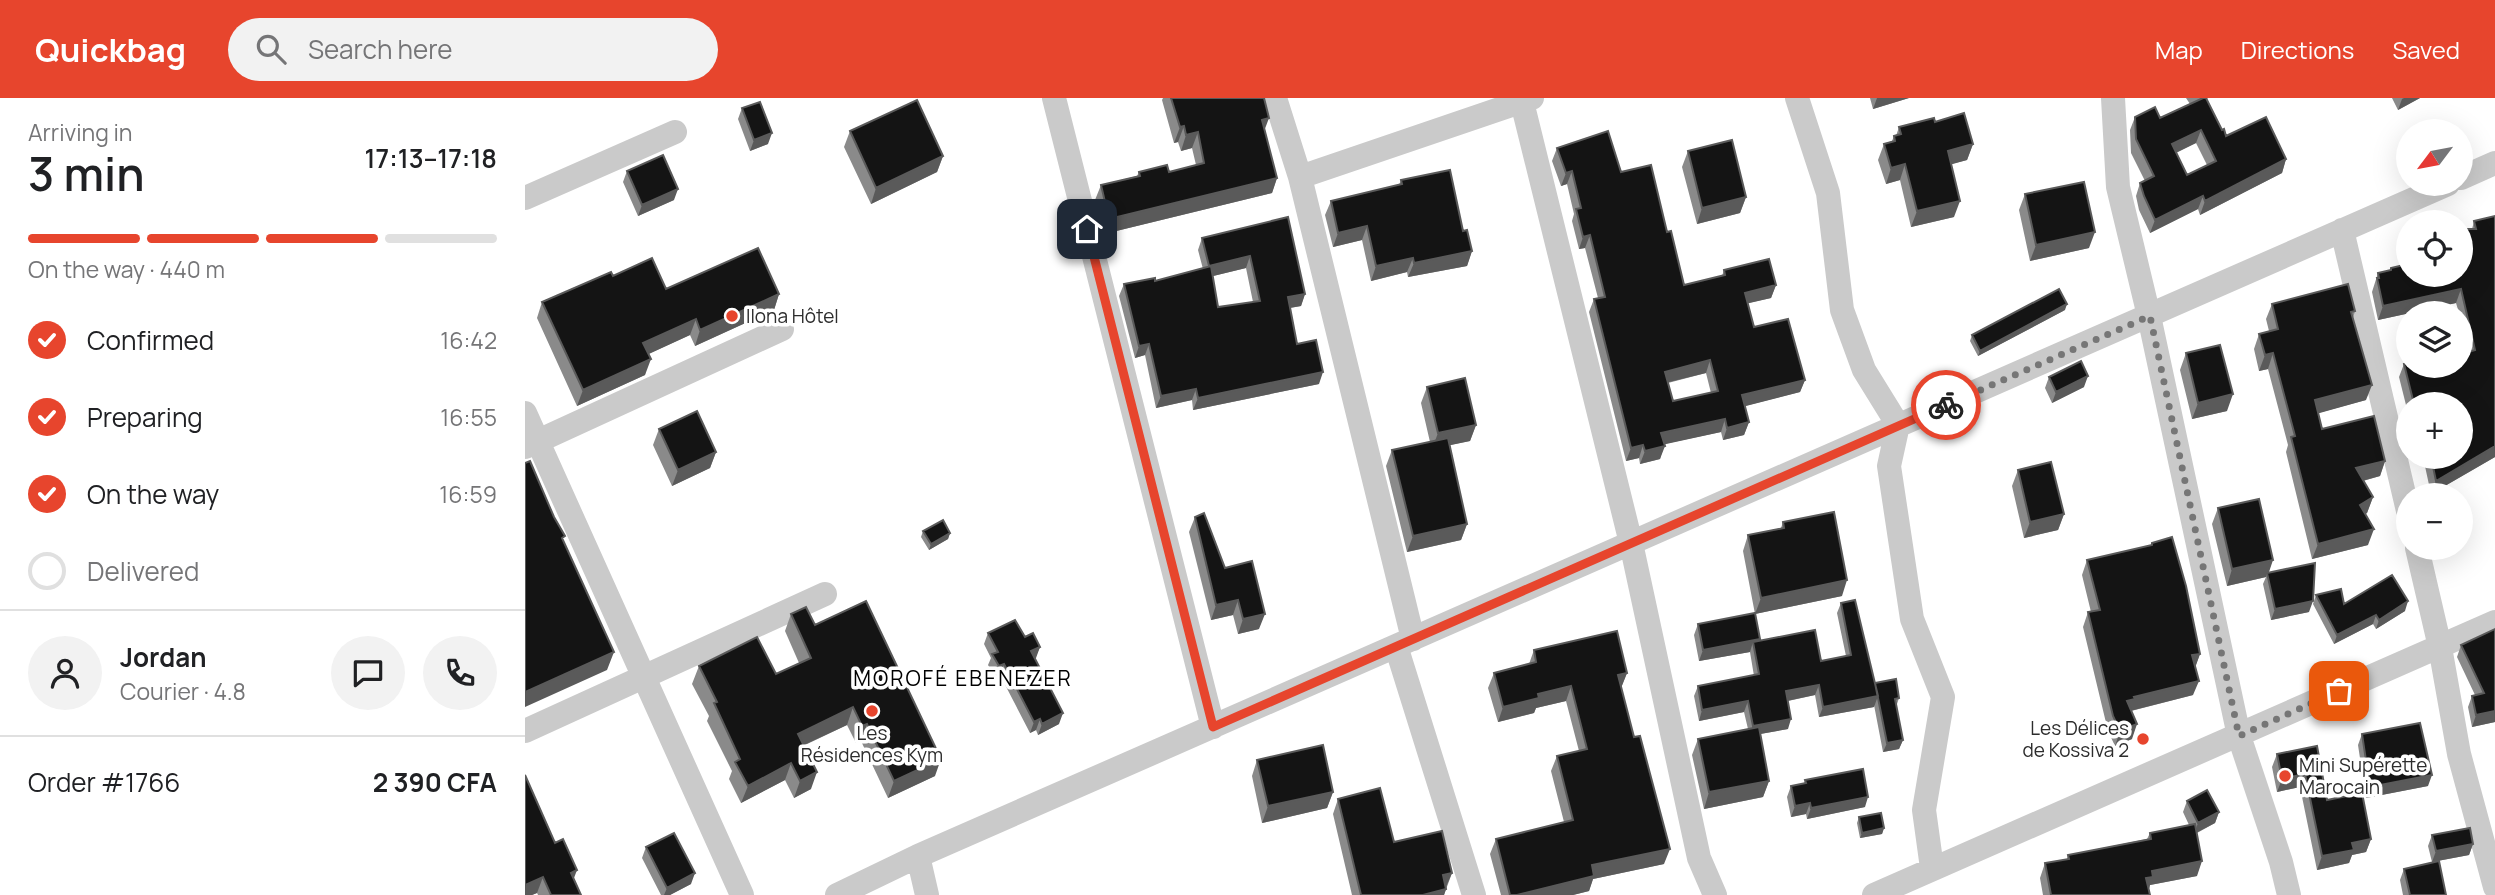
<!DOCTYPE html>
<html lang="en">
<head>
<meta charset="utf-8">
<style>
	:root { --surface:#fff; --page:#f2f2f2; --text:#202124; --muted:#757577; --line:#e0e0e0; --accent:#e7452d }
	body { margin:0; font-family:Manrope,sans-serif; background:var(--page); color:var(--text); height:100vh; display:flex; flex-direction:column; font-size:26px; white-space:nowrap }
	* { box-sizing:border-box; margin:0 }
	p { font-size:23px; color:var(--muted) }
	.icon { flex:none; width:38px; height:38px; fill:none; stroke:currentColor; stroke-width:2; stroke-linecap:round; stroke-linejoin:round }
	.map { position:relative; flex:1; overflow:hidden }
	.drawer { display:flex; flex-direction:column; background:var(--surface); width:525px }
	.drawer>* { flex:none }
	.needle { width:46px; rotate:238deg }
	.tools { position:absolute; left:1871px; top:21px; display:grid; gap:14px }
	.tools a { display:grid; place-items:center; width:77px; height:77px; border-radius:50%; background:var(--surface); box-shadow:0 7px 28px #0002; font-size:35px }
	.pin { position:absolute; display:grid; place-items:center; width:60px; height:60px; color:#fff; margin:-30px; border-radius:14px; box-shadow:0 4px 10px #0006 }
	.courier { position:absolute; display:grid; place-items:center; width:70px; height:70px; margin:-35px; border:5px solid #e7452d; border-radius:50%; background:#fff; color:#222; box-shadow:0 2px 9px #0007 }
	.overview em { font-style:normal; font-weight:600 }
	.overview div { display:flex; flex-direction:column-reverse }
	.overview { display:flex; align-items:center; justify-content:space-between; height:119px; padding:0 28px }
	h1 { font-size:46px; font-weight:600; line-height:52px }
	.bar { display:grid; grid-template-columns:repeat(4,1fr); gap:10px 7px; align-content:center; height:84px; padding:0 28px }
	.bar i { height:9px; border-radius:5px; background:var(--line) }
	.bar .active { background:var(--accent) }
	.bar p { grid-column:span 4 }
	.line { display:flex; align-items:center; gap:18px; padding:0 28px; border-top:2px solid var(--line) }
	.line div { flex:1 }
	.round { display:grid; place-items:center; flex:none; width:74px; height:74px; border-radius:37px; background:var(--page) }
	ol { padding:0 28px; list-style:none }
	li { display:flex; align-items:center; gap:21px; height:77px }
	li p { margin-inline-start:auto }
	li .icon { padding:7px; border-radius:50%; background:var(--accent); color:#fff; stroke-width:4 }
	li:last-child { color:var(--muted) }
	li i { width:38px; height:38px; border:4px solid var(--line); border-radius:50% }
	header { display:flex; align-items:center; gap:42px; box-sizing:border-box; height:98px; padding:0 35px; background:var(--accent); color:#fff }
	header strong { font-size:33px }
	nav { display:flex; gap:38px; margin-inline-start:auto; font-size:24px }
	.search { width:490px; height:63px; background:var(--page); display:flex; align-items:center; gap:18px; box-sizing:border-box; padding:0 24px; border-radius:38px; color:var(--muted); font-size:26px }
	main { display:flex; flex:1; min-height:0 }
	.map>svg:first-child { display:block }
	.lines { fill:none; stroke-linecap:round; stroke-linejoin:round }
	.street { stroke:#cacaca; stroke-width:24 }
	.wall { fill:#8a8a8a; fill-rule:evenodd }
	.shaded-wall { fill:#5a5a5a }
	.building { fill:#141414; stroke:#5a5a5a; stroke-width:2; fill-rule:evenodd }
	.done { stroke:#767676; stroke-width:7; stroke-dasharray:0 12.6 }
	.route { stroke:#e7452d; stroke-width:9 }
	.poi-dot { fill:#e7452d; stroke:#fff; stroke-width:2.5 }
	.labels { text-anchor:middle; stroke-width:7; stroke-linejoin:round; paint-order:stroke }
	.poi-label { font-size:19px; fill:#2d2d2d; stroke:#fff; text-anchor:start }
	.neighbourhood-label { font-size:21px; letter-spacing:2px; fill:#000; stroke:#fff }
</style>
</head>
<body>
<header>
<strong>Quickbag</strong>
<div class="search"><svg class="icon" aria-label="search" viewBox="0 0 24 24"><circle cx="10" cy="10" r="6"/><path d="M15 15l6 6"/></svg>Search here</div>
<nav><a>Map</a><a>Directions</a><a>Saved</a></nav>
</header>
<main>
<section class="drawer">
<div class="overview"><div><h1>3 min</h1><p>Arriving in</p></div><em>17:13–17:18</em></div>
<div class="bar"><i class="active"></i><i class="active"></i><i class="active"></i><i></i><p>On the way · 440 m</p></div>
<ol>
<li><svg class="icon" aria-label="check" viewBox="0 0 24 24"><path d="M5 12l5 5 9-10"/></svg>Confirmed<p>16:42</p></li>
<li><svg class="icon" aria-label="check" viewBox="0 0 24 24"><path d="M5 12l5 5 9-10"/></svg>Preparing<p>16:55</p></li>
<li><svg class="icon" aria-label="check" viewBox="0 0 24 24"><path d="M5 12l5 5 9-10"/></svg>On the way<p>16:59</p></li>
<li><i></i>Delivered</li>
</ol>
<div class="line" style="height:126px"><a class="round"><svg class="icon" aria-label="person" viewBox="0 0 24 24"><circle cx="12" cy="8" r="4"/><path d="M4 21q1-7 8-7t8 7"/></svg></a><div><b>Jordan</b><p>Courier · 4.8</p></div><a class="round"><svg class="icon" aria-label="chat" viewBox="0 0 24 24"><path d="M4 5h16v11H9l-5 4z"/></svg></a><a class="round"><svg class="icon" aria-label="phone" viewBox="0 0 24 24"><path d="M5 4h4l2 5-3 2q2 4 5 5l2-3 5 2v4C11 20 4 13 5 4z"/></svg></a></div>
<div class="line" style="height:91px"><div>Order #1766</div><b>2 390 CFA</b></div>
</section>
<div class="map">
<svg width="1970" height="797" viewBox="0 0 1970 797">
	<rect width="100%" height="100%" fill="#fff"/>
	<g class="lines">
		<path class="street" d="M529,0L688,629
			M750,0L775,79L888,541
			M1272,0L1303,95L1317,212L1339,272L1373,327L1364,368L1387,521L1418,599L1399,712L1407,770
			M1588,0L1593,89L1624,218L1714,638L1756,764L1764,797
			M997,4L1106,445L1174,760L1190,797
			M775,79L1007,0
			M1936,80L1970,65
			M0,100L150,34
			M1817,132L1883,413
			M0,315L217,797
			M0,349L257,231
			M1892,450L1915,549L1934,656L1970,789
			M871,548L949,797
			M0,633L300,496
			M393,758L402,797
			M312,797L393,758L1923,86
			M1349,797L1970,524"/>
	</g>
	<path class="wall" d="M638,0H739L740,32L752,80L747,95L579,136L570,102L576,87L612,78L614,74H644L671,67L667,50L656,53L653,44L649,45L637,2Z
		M1345,0H1384L1348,11Z
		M1661,0H1683L1682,1L1697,32L1701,38L1761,61L1757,75L1675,117L1673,111L1625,135L1614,112L1611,98L1615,85L1620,83L1606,55L1605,32L1610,19L1635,20L1665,6ZM1671,45L1682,67L1662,77L1651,55Z
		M1867,0H1895L1873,12Z
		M217,10L243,46L225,53L213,21Z
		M1410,24L1448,46L1442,62L1426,66L1429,119L1386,129L1375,82L1361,86L1353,62L1359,46L1367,43L1369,38H1371L1374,29Z
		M325,33L418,58L412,74L346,106L319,49Z
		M1032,50L1096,74L1142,134L1159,187L1197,178L1199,172L1251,187L1246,200L1223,205L1229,229L1280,282L1275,294L1220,308L1224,324L1219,337L1198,342L1196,334L1139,346L1135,361L1115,366L1114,360L1101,363L1064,214L1069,201L1073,200L1060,150L1054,151L1047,123L1049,116L1042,86L1036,88L1027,63ZM1181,275L1186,295L1148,303L1143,285Z
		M1163,53L1221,99L1215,115L1172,126L1157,69Z
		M102,73L149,102L113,118L98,84Z
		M876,82L938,133L947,153L942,168L883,179L882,174L846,183L837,142L808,149L800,117L806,103L874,87Z
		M1500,96L1564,150L1505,163L1494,112Z
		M1970,118V359L1906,396L1898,359H1936V306H1883V315L1874,279L1879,266L1883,268L1943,254L1936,222V215H1934L1931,205L1853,222L1847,194L1853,175L1865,172L1866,170L1936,177L1949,123Z
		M763,119L780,196L776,208L765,210L772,246L794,286L668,312L667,302L631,310L620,257L610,260L594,198L599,186L630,183L678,171L673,152L677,140ZM721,170L728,204L693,209L688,178Z
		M88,178L141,191L254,196L249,212L170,248L165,237L123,256L120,277L52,308L12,220L17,204Z
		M1747,206L1830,213L1828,220L1841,302L1793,315L1797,331L1860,363L1855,378L1838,383L1848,399L1842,415L1840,416L1843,447L1787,461L1761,354L1763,347L1743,271L1734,273L1729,251L1734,236L1744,233L1741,221Z
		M1540,212L1453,258L1445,243L1447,237Z
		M1661,255L1702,313L1667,321L1655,272Z
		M1524,279L1559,289L1527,305L1520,290Z
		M902,289L951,327L945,343L925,347L942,426L936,442L882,454L861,368L867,352L905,344L896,305Z
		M134,331L191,354L185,370L147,388L128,347Z
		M1493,372L1539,416L1533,432L1499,440L1487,388Z
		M1693,410L1743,475L1784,514L1746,522L1738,486L1741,479L1702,488L1687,426Z
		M670,419L700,470L734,531L713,536L708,517L686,522L664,434Z
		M1258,424L1317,498L1230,516L1218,453L1223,437L1256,430Z
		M398,433L425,435L423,441L404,452L396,439Z
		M1627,445L1675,556L1670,569L1668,597L1606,613L1607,641L1590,648L1583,633L1558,529L1563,514H1566L1557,477L1562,462L1626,447Z
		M1791,497L1819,506L1880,513L1851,531L1848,526L1809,546L1788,506Z
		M1316,505L1350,586L1374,600L1371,609L1378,642L1374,651L1358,654L1349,607V609L1294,619L1290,597L1263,603V631L1235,636L1244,683L1238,699L1179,711L1167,657L1173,641L1223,631L1219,614L1174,623L1169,598L1173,588L1229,578L1225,554L1174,563L1169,537L1173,526L1235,541L1234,543L1296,563L1321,558L1312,515Z
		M266,516L290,527L410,678L363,700L336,643L331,645L322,627L278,648L286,691L269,700L260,682L216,705L204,681L207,673L182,623L184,618L167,586L174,568L251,576L274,565L260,533Z
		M1970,531V624L1947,629L1943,609L1947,598L1950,597L1932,559L1936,547Z
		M463,535L500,539L515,549L510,560L534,626L513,637L511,632L505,635L475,577L470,579L463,567L466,560L459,546Z
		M1009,552L1102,575L1096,590L1139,766L1068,781L1064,793L1048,797H976L965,756L971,741L1039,724L1026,673L1032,658L1054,653L1041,603L1011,610L1009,615L973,624L963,590L969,575L1004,566Z
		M1837,636L1903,688L1841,700L1833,647Z
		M1792,648L1802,702L1846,741L1841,754L1827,757L1824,765L1792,772L1775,689L1752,694L1747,669L1752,656Z
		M732,662L808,694L802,710L737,725L727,678Z
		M1280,682L1340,709L1282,721L1281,716L1266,719L1262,699L1266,688L1279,686Z
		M813,701L869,744L927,775L919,797H827L808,716Z
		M1662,703L1694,714L1690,725L1672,735V778L1625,787L1624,791L1625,797H1518L1515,780L1520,765L1542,761L1543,757L1622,741L1625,735L1664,727L1658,714Z
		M1334,719L1359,730L1357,736L1335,740L1332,725Z
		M1907,737L1948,746L1944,757L1907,764L1903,748Z
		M30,745L56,797H13L12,795L7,797H0Z
		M121,749L166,786L145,797H136L117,760Z
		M1879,771L1921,797H1878L1875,782Z"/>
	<path class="shaded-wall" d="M1352,0H1384L1348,11Z
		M1879,0H1895L1873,12L1877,1Z
		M744,20L738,36L737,22Z
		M659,28L653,44L649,45L655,29Z
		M1676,32L1671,45L1642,59L1647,46Z
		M673,34L667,50L656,53L661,37Z
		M247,35L243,46L225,53L229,42Z
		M1448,46L1442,62L1417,69L1423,53Z
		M418,58L412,74L346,106L351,90Z
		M1761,61L1757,75L1675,117L1680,103Z
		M1380,66L1375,82L1361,86L1366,70Z
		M1047,73L1042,86L1036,88L1041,75Z
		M752,80L747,95L579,136L584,121Z
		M153,91L149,102L113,118L117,107Z
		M1678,98L1673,111L1625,135L1630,122Z
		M1221,99L1215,115L1172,126L1177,110Z
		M1435,103L1429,119L1386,129L1392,113Z
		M842,128L837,142L808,149L813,135Z
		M1570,134L1564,150L1505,163L1511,147Z
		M1065,137L1060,150L1054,151L1058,139Z
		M947,153L942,168L883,179L889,165Z
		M725,158L721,170L680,180L684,168Z
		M888,160L882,174L846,183L851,168Z
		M1251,187L1246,200L1216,207L1220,195Z
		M1936,191L1931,205L1853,222L1858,208Z
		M254,196L249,212L170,248L175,232Z
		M780,196L776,208L758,211L763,199Z
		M1542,206L1540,212L1453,258L1455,253Z
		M171,221L165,237L113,261L118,245Z
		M624,246L620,257L610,260L614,248Z
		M1748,255L1743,271L1734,273L1740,257Z
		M126,261L120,277L52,308L58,292Z
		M1185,262L1181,275L1136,286L1140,274Z
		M798,274L794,286L668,312L673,300Z
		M1563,278L1559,289L1527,305L1531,294Z
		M1280,282L1275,294L1213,310L1217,297Z
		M1847,287L1841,302L1784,318L1790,302Z
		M671,291L667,302L631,310L636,298Z
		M1708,296L1702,313L1667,321L1673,305Z
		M1200,321L1196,334L1132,348L1136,335Z
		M1224,324L1219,337L1198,342L1202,330Z
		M951,327L945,343L907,351L913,335Z
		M1118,347L1114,360L1101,363L1106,350Z
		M1140,348L1135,361L1115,366L1120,353Z
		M1970,348V359L1906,396L1911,383Z
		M191,354L185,370L147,388L153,372Z
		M1860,363L1855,378L1826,386L1831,370Z
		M1848,399L1842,415L1829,423L1835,407Z
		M1539,416L1533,432L1499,440L1505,424Z
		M942,426L936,442L882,454L888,438Z
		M1849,431L1843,447L1787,461L1793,446Z
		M425,435L423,441L404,452L406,446Z
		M1748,462L1743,477L1742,475L1741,479L1702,488L1707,471Z
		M1322,482L1317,498L1230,516L1236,500Z
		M713,502L708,517L686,522L691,507Z
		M1788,503L1784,514L1746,522L1750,511Z
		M1883,503L1880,513L1851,531L1854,522Z
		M740,516L734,531L713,536L718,521Z
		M1851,517L1848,526L1809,546L1812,537Z
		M1235,541L1231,552L1228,544L1225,554L1174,563L1178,552Z
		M515,549L511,560L502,564L506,553Z
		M89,554L82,572L0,609V594Z
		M1675,556L1670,570L1667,557Z
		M479,566L475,577L470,579L474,568Z
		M1102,575L1096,590L1093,577Z
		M1674,583L1668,597L1605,613L1602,603L1609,599Z
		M1294,587L1290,597L1257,604L1261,593Z
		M1046,588L1041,603L1011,610L1009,615L973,624L978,609L1013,596Z
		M1353,598L1349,609L1294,619L1298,609Z
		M1223,603L1219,614L1174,623L1177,612Z
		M328,609L322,627L266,653L273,636Z
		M1970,613V624L1947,629L1951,617Z
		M538,615L534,626L513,637L517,626Z
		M515,621L511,632L505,635L509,624Z
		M1266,621L1263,631L1224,638L1228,628Z
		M342,626L336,643L331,645L337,628Z
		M1612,626L1607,641L1590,648L1595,633Z
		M1378,642L1374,651L1358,654L1362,645Z
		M416,661L410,678L363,700L369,683Z
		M266,665L260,682L216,705L223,688Z
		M292,674L286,691L269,700L275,683Z
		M1780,676L1775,689L1752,694L1757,681Z
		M1907,677L1903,688L1841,700L1845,689Z
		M1244,683L1238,699L1179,711L1184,694Z
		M808,694L802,710L737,725L743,708Z
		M1343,699L1340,709L1282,721L1286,710Z
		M1285,705L1281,716L1266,719L1270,708Z
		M1694,714L1690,725L1669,736L1673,725Z
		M1359,730L1357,736L1335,740L1337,735Z
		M1846,741L1841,754L1827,757L1824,765L1792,772L1797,758L1827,745Z
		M1948,746L1944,757L1907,764L1911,753Z
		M1145,751L1139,766L1068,781L1064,793L1048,797H992L1067,767Z
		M1677,763L1672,778L1625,787L1623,794L1621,780L1627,773Z
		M52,772L46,788V775Z
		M170,775L166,786L145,797H139L142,790Z
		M927,775L921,789L918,777Z
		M18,779L12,795L7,797H0V787Z
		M921,791L919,797H898Z"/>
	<path class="building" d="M646,0H739L744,20L737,22L752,80L584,121L576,87L615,78L614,74L642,67L644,74L679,65L673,34L661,37L659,28L655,29Z
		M1678,0H1681L1697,32L1699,31L1701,38L1741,19L1761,61L1680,103L1678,98L1630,122L1619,98L1615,85L1629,78L1611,41L1610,19L1630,9L1635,20ZM1676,32L1691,63L1662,77L1647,46Z
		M392,2L418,58L351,90L325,33Z
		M235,4L247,35L229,42L217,10Z
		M1439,15L1448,46L1423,53L1435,103L1392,113L1380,66L1366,70L1359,46L1370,43L1369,38L1376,36L1374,29L1409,20L1410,24Z
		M1083,33L1096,74L1126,67L1142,134L1146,133L1159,187L1200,177L1199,172L1244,161L1251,187L1220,195L1229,229L1263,221L1280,282L1217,297L1224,324L1202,330L1200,321L1136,335L1140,348L1120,353L1118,347L1106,350L1069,201L1080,199L1065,137L1058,139L1051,111L1056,110L1047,73L1041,75L1032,50ZM1185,262L1193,293L1148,303L1140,274Z
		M1207,42L1221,99L1177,110L1163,53Z
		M138,57L153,91L117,107L102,73Z
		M925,72L938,133L942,132L947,153L889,165L888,160L851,168L842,128L813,135L806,103L877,86L876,82Z
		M1559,84L1570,134L1511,147L1500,96Z
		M1970,118V348L1911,383L1906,359H1936V306H1889L1879,266L1883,265V268H1936V256L1950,252L1936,191L1858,208L1852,180H1854L1853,175L1866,172V170L1883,166V177H1936V131H1951L1949,123Z
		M763,119L780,196L763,199L772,246L791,242L798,274L673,300L671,291L636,298L624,246L614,248L599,186L630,180V183L686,168L693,209L735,203L725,158L684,168L677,140Z
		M233,150L254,196L175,232L171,221L118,245L126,261L58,292L17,204L86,174L88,178L127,160L141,191Z
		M1823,186L1830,213L1826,214L1847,287L1790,302L1797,331L1849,318L1860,363L1831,370L1848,399L1835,407L1849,431L1793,446L1766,339L1770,338L1748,255L1740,257L1734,236L1753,231L1747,206Z
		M1534,191L1542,206L1455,253L1447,237Z
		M1695,247L1708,296L1673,305L1661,255Z
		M1556,263L1563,278L1531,294L1524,279Z
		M940,280L951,327L913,335L902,289Z
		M172,313L191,354L153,372L134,331Z
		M923,340L942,426L888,438L867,352Z
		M5,363L29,419L40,438L37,440L89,554L0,594V365Z
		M1526,364L1539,416L1505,424L1493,372Z
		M1734,401L1748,462L1707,471L1693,410Z
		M1309,414L1322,482L1236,500L1223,437L1259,430L1258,424Z
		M679,415L700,470L727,463L740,516L718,521L713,502L691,507L670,419Z
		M418,422L425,435L406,446L398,433Z
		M1647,439L1661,488L1675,556L1667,557L1674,583L1609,599L1610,601L1602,603L1612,626L1595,633L1588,618L1563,514L1575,512L1562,462L1627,447V445Z
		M1790,465L1788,503L1750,511L1742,475Z
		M1867,477L1883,503L1854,522L1851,517L1812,537L1791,497L1816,491L1819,506Z
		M1330,502L1353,598L1298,609L1294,587L1261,593L1266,621L1228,628L1223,603L1177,612L1173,588L1234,576L1228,544L1290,532L1296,563L1326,557L1316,505Z
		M341,503L416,661L369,683L342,626L337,628L328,609L273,636L292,674L275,683L266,665L223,688L210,664L215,661L189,605L192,604L174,568L232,539L251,576L286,560L266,516L281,509L290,527Z
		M1230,515L1235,541L1178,552L1173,526Z
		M490,522L500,539L508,535L515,549L506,553L538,615L517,626L515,621L509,624L479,566L474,568L467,556L473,554L463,535Z
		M1970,531V613L1951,617L1947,598L1959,595L1936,547Z
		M1092,533L1102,575L1093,577L1109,639L1115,638L1145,751L1067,767L1069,778L992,797H985L971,741L1048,722L1032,658L1062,651L1046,588L1013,596L1014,600L978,609L969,575L1011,564L1009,552Z
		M1371,581L1374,600L1370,601L1378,642L1362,645L1350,585Z
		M1895,625L1907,677L1845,689L1837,636Z
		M1234,629L1244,683L1184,694L1173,641Z
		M798,647L808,694L743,708L732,662Z
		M1792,648L1802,702L1837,695L1846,741L1827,745L1829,752L1797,758L1780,676L1757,681L1752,656Z
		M1338,671L1343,699L1286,710L1285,705L1270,708L1266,688L1281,685L1280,682Z
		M0,677L30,745L38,741L52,772L46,775L56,797H26L18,779L0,787Z
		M855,690L869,744L917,733L927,775L918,777L921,791L898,797H836L813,701Z
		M1682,692L1694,714L1673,725L1662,703Z
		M1356,715L1359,730L1337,735L1334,719Z
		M1670,726L1677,763L1627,773L1628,779L1621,780L1625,797H1526L1520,765L1544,761L1543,757L1626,741L1625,735Z
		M1945,730L1948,746L1911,753L1907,737Z
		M149,735L170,775L142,790L121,749Z
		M1914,763L1921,797H1885L1879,771Z"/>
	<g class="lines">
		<path class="done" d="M1421,307L1625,218L1714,638L1814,593"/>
		<path class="route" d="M562,131L688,629L1421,307"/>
	</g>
	<g class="poi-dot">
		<circle cx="207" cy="218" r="7"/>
		<circle cx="347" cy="613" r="7"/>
		<circle cx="1618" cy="641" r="7"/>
		<circle cx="1760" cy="678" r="7"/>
	</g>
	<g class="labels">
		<g class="poi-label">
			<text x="221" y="225">Ilona Hôtel</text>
			<text x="1604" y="637" text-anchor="end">Les Délices<tspan x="1604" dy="22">de Kossiva 2</tspan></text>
			<text x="347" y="642" text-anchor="middle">Les<tspan x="347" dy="22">Résidences Kym</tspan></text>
			<text x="1774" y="674">Mini Supérette<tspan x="1774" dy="22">Marocain</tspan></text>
		</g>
		<g class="neighbourhood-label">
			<text x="438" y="588">MOROFÉ EBENEZER</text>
		</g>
	</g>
</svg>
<div class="tools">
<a><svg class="needle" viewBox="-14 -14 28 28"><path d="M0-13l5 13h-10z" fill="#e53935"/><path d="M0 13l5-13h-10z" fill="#757577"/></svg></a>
<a><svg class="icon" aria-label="locate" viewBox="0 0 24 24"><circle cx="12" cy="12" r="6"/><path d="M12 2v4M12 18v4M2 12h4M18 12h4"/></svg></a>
<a><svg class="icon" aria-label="layers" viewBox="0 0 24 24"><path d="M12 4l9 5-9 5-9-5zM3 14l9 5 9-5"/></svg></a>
<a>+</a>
<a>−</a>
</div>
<div class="pin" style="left:1814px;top:593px;background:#ea580c"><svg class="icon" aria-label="bag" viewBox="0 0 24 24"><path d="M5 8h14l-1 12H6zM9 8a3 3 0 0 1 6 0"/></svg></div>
<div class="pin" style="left:562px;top:131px;background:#1f2937"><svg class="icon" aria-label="home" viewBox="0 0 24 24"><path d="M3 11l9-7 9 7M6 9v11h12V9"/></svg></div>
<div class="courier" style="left:1421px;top:307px"><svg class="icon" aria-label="bike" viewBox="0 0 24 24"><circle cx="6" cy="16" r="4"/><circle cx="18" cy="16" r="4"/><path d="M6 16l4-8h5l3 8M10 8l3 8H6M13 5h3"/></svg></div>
</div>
</main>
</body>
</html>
